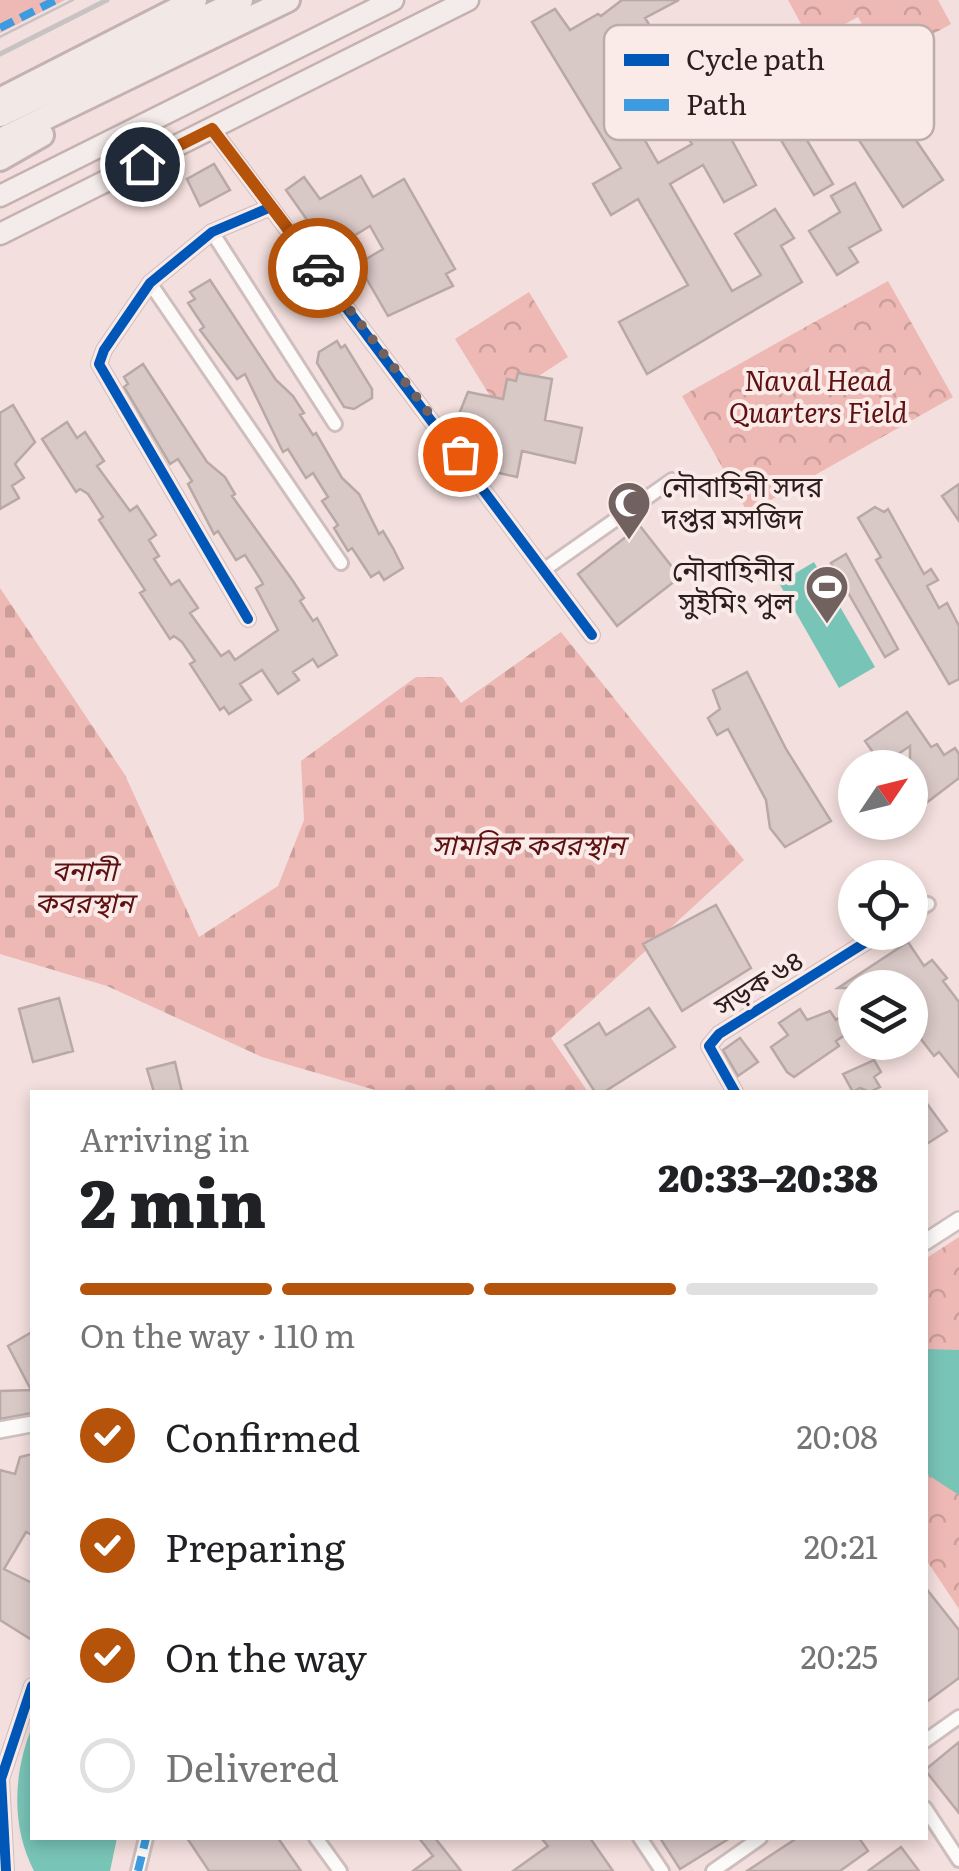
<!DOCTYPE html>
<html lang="en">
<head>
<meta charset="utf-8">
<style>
	:root { --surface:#fff; --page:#f6f6f6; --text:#202124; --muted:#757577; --line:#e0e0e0; --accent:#b45309 }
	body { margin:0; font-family:Literata,"Noto Sans Bengali",serif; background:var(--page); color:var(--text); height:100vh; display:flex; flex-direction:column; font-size:38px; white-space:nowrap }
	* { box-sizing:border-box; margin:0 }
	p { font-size:32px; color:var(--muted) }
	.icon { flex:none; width:55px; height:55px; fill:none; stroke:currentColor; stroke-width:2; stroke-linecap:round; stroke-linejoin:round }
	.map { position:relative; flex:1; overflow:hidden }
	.details { position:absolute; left:30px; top:1090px; width:898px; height:750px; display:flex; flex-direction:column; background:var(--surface); border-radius:0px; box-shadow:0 5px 15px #0003 }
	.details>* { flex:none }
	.needle { width:65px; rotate:55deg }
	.fabs { position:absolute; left:838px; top:750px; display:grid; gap:20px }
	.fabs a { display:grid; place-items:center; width:90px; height:90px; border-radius:50%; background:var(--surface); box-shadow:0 5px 15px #0003; font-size:50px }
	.pin { position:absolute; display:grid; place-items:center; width:85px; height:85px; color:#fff; margin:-42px; border:5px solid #fff; border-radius:50%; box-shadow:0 2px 10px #0007 }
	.courier { position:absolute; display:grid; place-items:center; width:100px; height:100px; margin:-50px; border:8px solid #b45309; border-radius:50%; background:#fff; color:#222; box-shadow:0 2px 12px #0007 }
	.head em { font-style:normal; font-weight:800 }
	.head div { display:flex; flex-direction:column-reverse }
	.head { display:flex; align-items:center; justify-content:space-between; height:170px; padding:0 50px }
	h1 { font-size:65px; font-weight:800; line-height:75px }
	.bar { display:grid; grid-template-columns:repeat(4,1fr); gap:15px 10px; align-content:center; height:120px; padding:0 50px }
	.bar i { height:12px; border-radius:8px; background:var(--line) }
	.bar .selected { background:var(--accent) }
	.bar p { grid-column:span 4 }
	ol { padding:0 50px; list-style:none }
	li { display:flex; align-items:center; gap:30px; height:110px }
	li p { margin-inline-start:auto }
	li .icon { padding:10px; border-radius:50%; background:var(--accent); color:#fff; stroke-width:4 }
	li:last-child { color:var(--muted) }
	li i { width:55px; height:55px; border:5px solid var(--line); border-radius:50% }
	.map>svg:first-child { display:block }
	.grass { fill:#eeb8b4 }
	.cemetery { fill:url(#cemetery-stones) }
	.park { fill:url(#park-crowns) }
	.water { fill:#78c4b7 }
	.building { fill:#d8c8c6; stroke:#b8a8a6; stroke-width:2.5 }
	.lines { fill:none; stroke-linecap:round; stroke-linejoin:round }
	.minor-casing { stroke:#cebebd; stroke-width:18 }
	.tertiary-casing { stroke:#cebebd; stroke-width:20 }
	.trunk-casing { stroke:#c4b2b0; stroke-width:25 }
	.motorway-casing { stroke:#c4b2b0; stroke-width:28 }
	.minor { stroke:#fdfafa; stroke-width:12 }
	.tertiary { stroke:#fdfafa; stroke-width:15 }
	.trunk { stroke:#f4ecea; stroke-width:20 }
	.motorway { stroke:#f2e8e6; stroke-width:22 }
	.tram { stroke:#c8c3c3; stroke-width:2.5 }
	.rail { stroke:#c8c3c3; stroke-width:5 }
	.quiet { stroke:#3d9bdf; stroke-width:8; stroke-dasharray:15 8; stroke-linecap:butt }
	.cycleway-casing { stroke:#faeae8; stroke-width:16 }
	.cycleway { stroke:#0057b8; stroke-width:10 }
	.done { stroke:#716260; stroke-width:10; stroke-dasharray:0 18 }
	.route { stroke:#b45309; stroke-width:12 }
	.labels { text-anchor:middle; stroke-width:8; stroke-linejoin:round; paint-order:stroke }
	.park-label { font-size:28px; font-style:italic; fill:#5e1112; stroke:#faeae8 }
	.poi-label { font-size:28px; fill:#2b1e1c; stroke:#faeae8; text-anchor:start }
	.street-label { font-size:28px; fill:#2b1e1c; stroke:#faeae8 }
	.key { fill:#faeae8; stroke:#bcadab; stroke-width:2.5 }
	.key-label { font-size:28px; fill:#2b1e1c }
</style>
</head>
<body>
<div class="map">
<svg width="959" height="1871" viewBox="0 0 959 1871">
	<defs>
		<pattern id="cemetery-stones" width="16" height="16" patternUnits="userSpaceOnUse" patternTransform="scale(2.5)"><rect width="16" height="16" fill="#eeb8b4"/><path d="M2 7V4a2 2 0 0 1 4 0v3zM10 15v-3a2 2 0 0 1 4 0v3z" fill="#cc9e9a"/></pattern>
		<pattern id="park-crowns" width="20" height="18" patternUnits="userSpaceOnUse" patternTransform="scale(2.5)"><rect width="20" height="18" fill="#eeb8b4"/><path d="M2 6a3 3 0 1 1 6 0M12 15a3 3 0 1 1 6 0" fill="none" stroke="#cc9e9a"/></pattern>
	</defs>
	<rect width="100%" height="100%" fill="#f3dfdd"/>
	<path class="grass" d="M0,0H65L0,33Z"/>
	<path class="cemetery" d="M0,588L125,775L199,937L278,886L304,820L301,761L416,677H442L461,703L561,632L744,860L551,1038L588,1092H382L262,1057L107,986L0,954Z"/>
	<path class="park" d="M788,0H938L951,24L882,62L858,17L811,42Z
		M888,281L953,397L748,513L682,396Z
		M529,292L568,357L495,404L455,339Z
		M959,1237V1609L925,1558V1259Z"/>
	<path class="water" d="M814,562L875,667L839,688L779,583Z
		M925,1349L959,1350V1495L925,1473Z
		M32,1727V1838H117L110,1871H34C11,1826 13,1774 32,1727Z"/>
	<path class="building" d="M622,0H679L645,18L660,42L652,47L658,57L612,83L658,163L692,144L688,138L721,120L756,185L724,202L703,165L670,184L732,291L761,275L735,234L775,209L794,238L781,246L802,282L647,374L619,322L688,285L638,199L611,215L593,184L621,168L532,22L555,9L570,30L598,14L601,16Z
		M786,105L833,184L814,195L767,117Z
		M892,105L943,180L903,207L853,131Z
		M214,164L230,190L200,206L187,179Z
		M361,176L373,197L404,179L455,269L446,274L453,286L388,316L358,264L383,249L370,226L329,251L286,190L304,177L320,199Z
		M855,183L881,230L849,248L858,262L837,275L809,231L840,212L831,196Z
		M210,280L276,380L293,396L304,413L300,415L313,435L316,433L342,478L359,494L379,534L383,531L393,548L403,568L384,580L379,572L371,577L352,548L348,551L334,528L338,525L322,501L328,497L313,473L306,478L288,449L283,452L245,374L237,379L200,330L204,327L188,303L195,299L190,292Z
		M337,341L341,348L345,345L372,389V398L354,409L344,407L317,363L319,352Z
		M143,364L207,462L225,477L235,494L232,496L293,581L304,598L300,601L313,621L317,618L337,655L318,667L313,659L293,672L299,680L278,694L262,670L240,684L251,700L229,714L224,707L220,710L190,664L195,661L182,642L174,636L170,639L140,593L145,590L99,520L103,517L88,494L80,489L76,492L42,439L67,422L77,438L85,432L104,461L97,466L130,511L137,506L156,535L149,540L159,556L154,559L171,585L179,580L198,608L190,613L221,656L229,651L235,660L278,630L256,588L263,584L259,577L245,555L236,560L218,531L214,534L188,484L192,481L178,459L170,464L124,387L128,384L124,377Z
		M518,373L552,379L545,420L582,428L575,463L522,451L517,477L486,470L488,461L483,460L489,431L455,424L468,392L503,399L507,379L516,381Z
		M13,405L35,442L15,464L24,478L12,486L19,498L0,509V413Z
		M959,484V521L942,496Z
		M875,507L884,512L888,509L924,574L931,569L938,580L927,586L939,608L947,603L959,626V679L949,684L876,560L881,557L858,518Z
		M640,526L680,577L617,626L578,574Z
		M846,554L898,649L885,657L831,563Z
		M747,672L786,749L831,821L785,847L770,828L766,800L728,729L717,735L708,718L720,709L713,690Z
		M907,712L931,747L937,744L944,755L955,748L959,754V778L925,804L923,801L910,810V746L882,765L865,741Z
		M716,905L751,968L682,1011L643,944Z
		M908,942L924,966L932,960L947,978L943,981L959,1002V1077L939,1052L934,1056L910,1025V988H838Z
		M59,998L73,1051L33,1062L19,1009Z
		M855,1005V1028L836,1041L839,1046L794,1077L787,1072L771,1047L788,1035L779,1023L800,1009L807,1020L830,1011L836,1020Z
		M649,1008L675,1047L604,1092H595L565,1045L599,1023L606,1035Z
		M740,1038L758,1062L738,1076L723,1050Z
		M874,1060L881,1072L874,1077L880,1087L870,1092L860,1088L853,1092L843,1074Z
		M175,1062L182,1092H154L147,1069Z
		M925,1101L947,1131L925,1145Z
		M32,1332V1413L0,1419V1391L31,1390L8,1346Z
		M32,1454V1535L26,1532L4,1569L32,1583V1640L0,1620V1470L15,1474L20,1457Z
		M925,1587L959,1630V1678L925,1703Z
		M959,1742V1813L925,1770Z
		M187,1838H278L301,1871H209Z
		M419,1838H435L461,1871H413L433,1856Z
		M541,1838H590L613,1871H513L548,1846Z
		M660,1838H730L680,1869Z
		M797,1838H859L868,1851L840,1871H747Z
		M901,1847L919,1871H868Z"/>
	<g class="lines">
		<defs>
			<path id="minor" d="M212,129L592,635
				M212,232L335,424
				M150,283L341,563
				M545,569L672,480
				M248,619L99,364L104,350L150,283L212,232L271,207
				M910,915L928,904
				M735,1092L709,1046L719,1034L882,932
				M925,1741L959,1717
				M925,1808L959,1860
				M316,1838L340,1871
				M640,1838L662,1871
				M6,1871L1,1779L32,1686
				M138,1871L146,1838
				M713,1871L760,1838"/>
			<path id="tertiary" d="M925,1242L959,1220
				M0,1430L32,1424"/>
			<path id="trunk" d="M0,196L393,0
				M0,234L468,0"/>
			<path id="motorway" d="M7,96L195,0
				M0,115L241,0
				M0,140L288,0
				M0,159L42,135"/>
		</defs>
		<use href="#minor" class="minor-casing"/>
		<use href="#tertiary" class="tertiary-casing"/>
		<use href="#trunk" class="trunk-casing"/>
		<use href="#motorway" class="motorway-casing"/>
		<use href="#minor" class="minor"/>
		<use href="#tertiary" class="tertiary"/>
		<use href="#trunk" class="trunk"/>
		<use href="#motorway" class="motorway"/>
		<path class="tram" d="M0,37L73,0"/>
		<path class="rail" d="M0,54L107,0"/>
		<path class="quiet" d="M0,28L56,0
			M138,1871L146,1838"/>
		<defs>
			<path id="cycleway" d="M212,129L592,635
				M248,619L99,364L104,350L150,283L212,232L271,207
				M735,1092L709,1046L719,1034L882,932
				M6,1871L1,1779L32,1686"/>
		</defs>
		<use href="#cycleway" class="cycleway-casing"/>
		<use href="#cycleway" class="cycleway"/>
	</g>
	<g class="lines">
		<path class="done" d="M318,268L460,454"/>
		<path class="route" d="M142,164L212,129L318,268"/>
	</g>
	<defs>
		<symbol id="mosque-pin" viewBox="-11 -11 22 30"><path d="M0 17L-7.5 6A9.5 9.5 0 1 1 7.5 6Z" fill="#716260" stroke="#faeae8"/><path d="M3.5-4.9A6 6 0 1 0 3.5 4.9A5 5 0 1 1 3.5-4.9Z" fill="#fff"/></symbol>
		<symbol id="stadium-pin" viewBox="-11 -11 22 30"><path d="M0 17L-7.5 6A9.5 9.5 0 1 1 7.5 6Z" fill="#716260" stroke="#faeae8"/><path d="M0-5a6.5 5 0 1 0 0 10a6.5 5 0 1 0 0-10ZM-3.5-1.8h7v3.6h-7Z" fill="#fff"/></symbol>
	</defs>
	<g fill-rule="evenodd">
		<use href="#mosque-pin" x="604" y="478" width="50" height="68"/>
		<use href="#stadium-pin" x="802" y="562" width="50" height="68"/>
	</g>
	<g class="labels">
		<g class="park-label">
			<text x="818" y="391">Naval Head<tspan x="818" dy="32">Quarters Field</tspan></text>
			<text x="528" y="855">সামরিক কবরস্থান</text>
			<text x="84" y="881">বনানী<tspan x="84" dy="32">কবরস্থান</tspan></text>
		</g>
		<g class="poi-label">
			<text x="662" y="497">নৌবাহিনী সদর<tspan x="662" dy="32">দপ্তর মসজিদ</tspan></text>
			<text x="794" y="581" text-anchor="end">নৌবাহিনীর<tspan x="794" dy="32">সুইমিং পুল</tspan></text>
		</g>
		<g class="street-label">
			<text transform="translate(759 983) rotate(-32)" y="10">সড়ক ৬৪</text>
		</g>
	</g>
	<rect x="604" y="25" width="330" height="115" rx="15" class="key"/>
	<rect x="624" y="54" width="45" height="12" fill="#0057b8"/>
	<rect x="624" y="99" width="45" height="12" fill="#3d9bdf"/>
	<g class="key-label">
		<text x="686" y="70">Cycle path</text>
		<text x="686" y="115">Path</text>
	</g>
</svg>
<div class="fabs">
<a><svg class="needle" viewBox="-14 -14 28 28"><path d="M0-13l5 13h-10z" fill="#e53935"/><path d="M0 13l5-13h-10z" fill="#757577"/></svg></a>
<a><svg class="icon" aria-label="locate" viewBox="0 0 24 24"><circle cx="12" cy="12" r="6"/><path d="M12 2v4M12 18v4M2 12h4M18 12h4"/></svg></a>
<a><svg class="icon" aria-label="layers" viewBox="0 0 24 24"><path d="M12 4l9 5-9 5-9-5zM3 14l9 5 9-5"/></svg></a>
</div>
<div class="pin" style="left:460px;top:454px;background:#ea580c"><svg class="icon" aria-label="bag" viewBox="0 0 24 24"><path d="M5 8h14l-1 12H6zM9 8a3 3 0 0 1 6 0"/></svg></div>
<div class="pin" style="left:142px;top:164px;background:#1f2937"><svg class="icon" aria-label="home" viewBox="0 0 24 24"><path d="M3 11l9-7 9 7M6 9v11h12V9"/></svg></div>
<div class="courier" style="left:318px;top:268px"><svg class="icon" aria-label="car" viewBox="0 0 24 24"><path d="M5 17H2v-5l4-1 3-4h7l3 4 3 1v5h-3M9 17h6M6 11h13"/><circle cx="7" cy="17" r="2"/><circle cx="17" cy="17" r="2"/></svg></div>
<section class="details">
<div class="head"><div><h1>2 min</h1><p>Arriving in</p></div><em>20:33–20:38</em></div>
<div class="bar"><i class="selected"></i><i class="selected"></i><i class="selected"></i><i></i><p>On the way · 110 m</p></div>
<ol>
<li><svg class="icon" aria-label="check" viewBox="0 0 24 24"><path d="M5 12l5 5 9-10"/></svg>Confirmed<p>20:08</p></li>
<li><svg class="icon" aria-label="check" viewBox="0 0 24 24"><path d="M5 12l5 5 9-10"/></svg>Preparing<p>20:21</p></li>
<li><svg class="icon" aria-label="check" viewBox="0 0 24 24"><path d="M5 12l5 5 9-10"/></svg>On the way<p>20:25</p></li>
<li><i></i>Delivered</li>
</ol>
</section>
</div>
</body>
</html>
